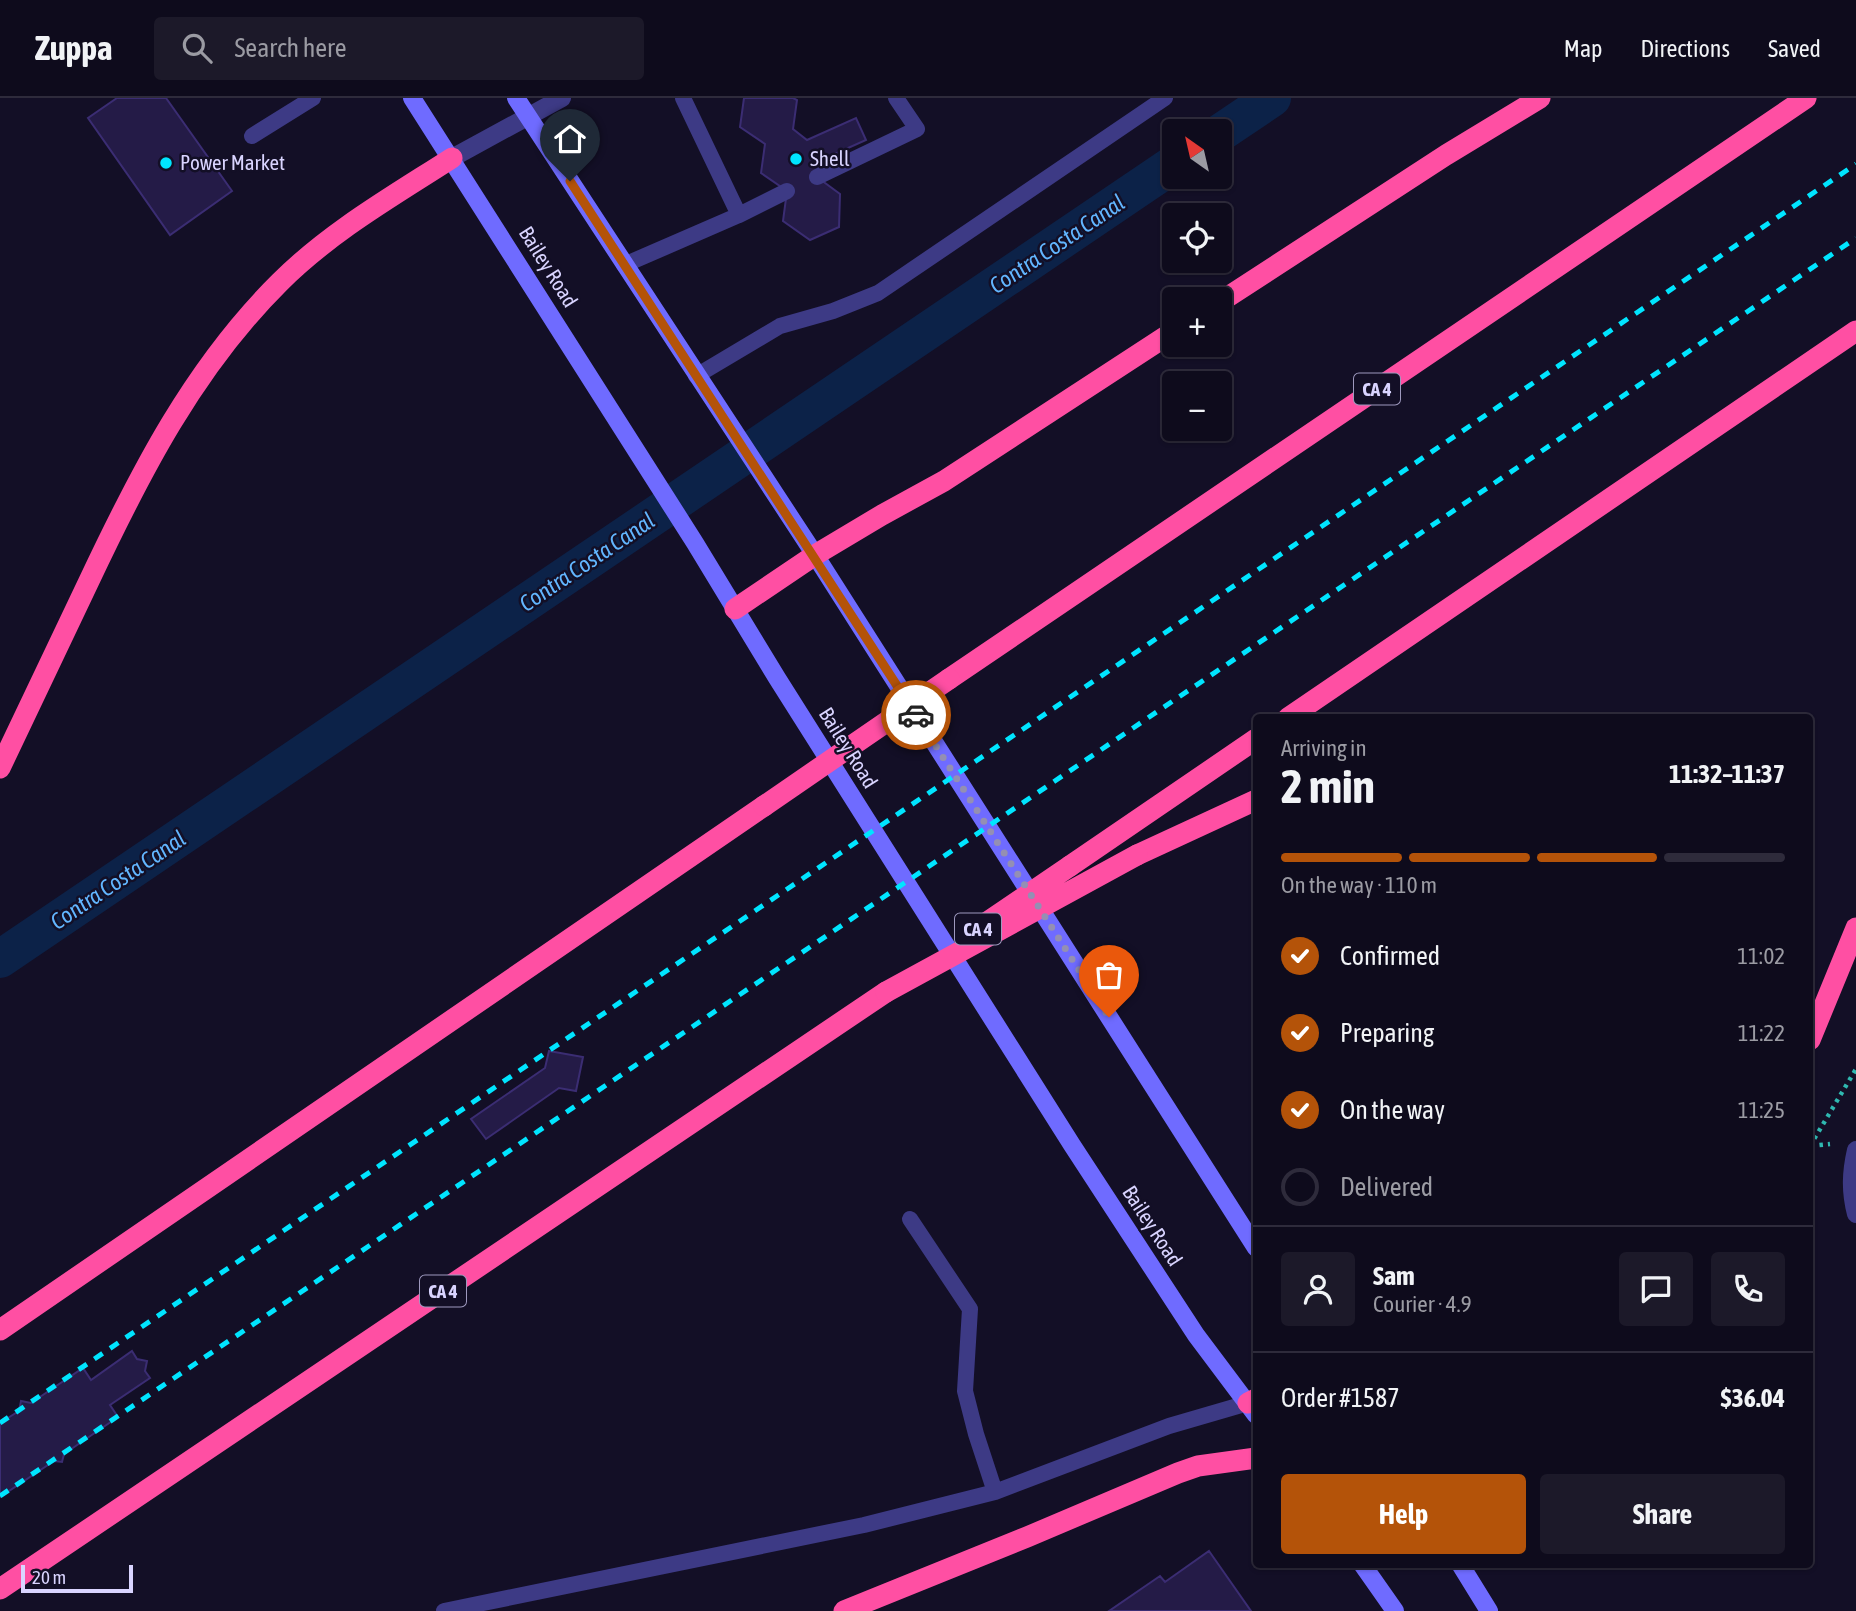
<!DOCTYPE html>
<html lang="en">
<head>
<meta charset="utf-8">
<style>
	:root { --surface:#0e0b1c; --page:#1c1929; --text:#f1f3f6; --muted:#9b9ba3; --line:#2e2b3b; --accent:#b45309 }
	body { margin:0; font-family:"Asap Condensed",sans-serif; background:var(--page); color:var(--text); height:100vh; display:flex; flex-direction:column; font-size:26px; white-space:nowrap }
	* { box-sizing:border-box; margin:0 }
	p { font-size:23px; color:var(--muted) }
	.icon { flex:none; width:38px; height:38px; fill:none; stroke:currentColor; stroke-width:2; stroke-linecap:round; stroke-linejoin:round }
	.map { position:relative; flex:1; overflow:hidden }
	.drawer { position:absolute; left:1253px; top:616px; width:560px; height:854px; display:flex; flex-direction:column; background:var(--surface); border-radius:7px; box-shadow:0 2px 5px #0004,0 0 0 2px var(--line) }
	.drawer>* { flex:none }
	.needle { width:46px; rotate:326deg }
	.buttons { position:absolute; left:1162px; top:21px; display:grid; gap:14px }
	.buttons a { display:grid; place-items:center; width:70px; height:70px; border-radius:7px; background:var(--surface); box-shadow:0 2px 5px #0004,0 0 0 2px var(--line); font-size:35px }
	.scale { position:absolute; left:21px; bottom:18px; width:112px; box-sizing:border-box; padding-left:7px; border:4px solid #d9d4ff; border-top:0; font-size:19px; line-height:24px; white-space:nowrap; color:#d9d4ff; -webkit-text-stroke:5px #130f26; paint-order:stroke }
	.pin { position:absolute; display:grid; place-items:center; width:60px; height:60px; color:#fff; margin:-72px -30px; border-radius:50% 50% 50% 0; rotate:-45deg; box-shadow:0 0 7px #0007 }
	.pin .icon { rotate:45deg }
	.courier { position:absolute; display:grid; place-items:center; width:70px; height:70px; margin:-35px; border:5px solid #b45309; border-radius:50%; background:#fff; color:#222; box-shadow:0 2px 9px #0007 }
	.head em { font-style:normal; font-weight:700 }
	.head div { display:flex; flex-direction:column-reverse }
	.head { display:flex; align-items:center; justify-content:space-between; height:119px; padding:0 28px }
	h1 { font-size:46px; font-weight:700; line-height:52px }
	.bar { display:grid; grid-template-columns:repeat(4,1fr); gap:10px 7px; align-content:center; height:84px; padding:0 28px }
	.bar i { height:9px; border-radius:5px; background:var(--line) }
	.bar .current { background:var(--accent) }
	.bar p { grid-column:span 4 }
	.line { display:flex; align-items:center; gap:18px; padding:0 28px; border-top:2px solid var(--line) }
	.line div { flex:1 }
	.round { display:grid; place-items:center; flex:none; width:74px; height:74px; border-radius:7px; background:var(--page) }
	ol { padding:0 28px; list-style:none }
	li { display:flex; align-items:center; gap:21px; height:77px }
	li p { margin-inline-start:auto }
	li .icon { padding:7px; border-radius:50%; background:var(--accent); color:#fff; stroke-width:4 }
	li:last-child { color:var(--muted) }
	li i { width:38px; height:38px; border:4px solid var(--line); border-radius:50% }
	.button { display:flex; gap:14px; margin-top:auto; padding:14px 28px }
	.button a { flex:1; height:80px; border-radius:7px; background:var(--accent); color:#fff; font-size:28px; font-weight:700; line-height:80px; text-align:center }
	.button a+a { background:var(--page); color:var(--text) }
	header { display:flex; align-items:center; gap:42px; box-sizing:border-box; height:98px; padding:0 35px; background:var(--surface); border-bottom:2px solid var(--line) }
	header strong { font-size:33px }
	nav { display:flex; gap:38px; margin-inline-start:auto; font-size:24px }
	.search { width:490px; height:63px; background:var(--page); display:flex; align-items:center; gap:18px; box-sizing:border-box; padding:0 24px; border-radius:7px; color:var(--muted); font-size:26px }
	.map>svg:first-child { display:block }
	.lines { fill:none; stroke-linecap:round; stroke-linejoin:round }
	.canal { stroke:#0c2248; stroke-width:38 }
	.building { fill:#241b47; stroke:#3b2d73; stroke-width:2 }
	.path { stroke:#2fb8b0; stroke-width:4.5; stroke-dasharray:3.5 5; stroke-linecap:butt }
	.service { stroke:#3d3a85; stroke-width:16 }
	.minor { stroke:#3d3a85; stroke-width:18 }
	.tertiary { stroke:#3d3a85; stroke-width:18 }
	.secondary { stroke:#6f6bff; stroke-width:18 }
	.motorway { stroke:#ff4fa3; stroke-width:21 }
	.rail { stroke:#00e5ff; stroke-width:5; stroke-dasharray:10 9; stroke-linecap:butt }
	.motorway-bridge { stroke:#ff4fa3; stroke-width:21 }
	.done { stroke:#948fb3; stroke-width:7; stroke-dasharray:0 12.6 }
	.route { stroke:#b45309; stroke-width:9 }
	.poi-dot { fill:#00e5ff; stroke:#130f26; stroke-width:2.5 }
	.labels { text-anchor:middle; stroke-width:5; stroke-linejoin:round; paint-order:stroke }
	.shield { fill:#130f26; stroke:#9e99be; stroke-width:2 }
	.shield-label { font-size:19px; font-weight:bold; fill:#d9d4ff }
	.poi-label { font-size:21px; fill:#d9d4ff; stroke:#130f26; text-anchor:start }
	.street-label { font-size:21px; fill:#d9d4ff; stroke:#130f26 }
	.water-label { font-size:23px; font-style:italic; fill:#62b6ff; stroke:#130f26 }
</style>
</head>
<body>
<header>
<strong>Zuppa</strong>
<div class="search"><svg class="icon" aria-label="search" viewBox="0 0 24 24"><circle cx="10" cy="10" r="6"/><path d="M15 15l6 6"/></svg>Search here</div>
<nav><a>Map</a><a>Directions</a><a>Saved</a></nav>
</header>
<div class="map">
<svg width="1856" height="1513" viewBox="0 0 1856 1513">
	<rect width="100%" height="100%" fill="#130f26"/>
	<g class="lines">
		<path class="canal" d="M1220,35L1272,0
			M0,861L1174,66"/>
	</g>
	<path class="building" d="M117,0H166L232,93L170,137L88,20Z
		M744,0H793L797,2L793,31L807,42L856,20L866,42L819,63L817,79L840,96L839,129L810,142L783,123L787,93L761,75L765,46L740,29Z
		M549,953L583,959L576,993L559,990L486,1041L471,1021L545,970Z
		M132,1253L137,1261L147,1263L145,1273L150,1280L110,1307L118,1319L64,1356L62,1364L54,1363L0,1399V1325L19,1313L21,1303L31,1305L83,1270L91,1282Z
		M1209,1453L1251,1513H1109L1160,1478L1165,1484Z"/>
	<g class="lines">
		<path class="path" d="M1810,1048L1856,971
			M1811,1048L1830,1046"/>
		<path class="service" d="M252,38L313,0
			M817,79L917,31L896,0
			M739,117L787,93
			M624,167L739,117L683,0
			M696,278L780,228L833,213L878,195L1165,0
			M910,1121L970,1211L965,1293L976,1336L995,1394
			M444,1513L864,1427L995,1394L1169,1328L1248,1305"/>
		<path class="minor" d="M1856,1052C1851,1074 1850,1093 1856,1116"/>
		<path class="tertiary" d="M452,60L562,0"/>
		<path class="secondary" d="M412,0L695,445L777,580L1072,1047L1196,1237L1256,1317
			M516,0L815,457L1256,1150
			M1362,1466L1395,1513
			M1460,1466L1489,1513"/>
		<path class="motorway" d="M1220,204L1446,57L1540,0
			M735,511L815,457L882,417L944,383L1174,233
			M949,581L1806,0
			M1288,620L1856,233
			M0,670C30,608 59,545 89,483C140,375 194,269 280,184C330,134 393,98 452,60
			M1137,757L1256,702
			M1070,768L1256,641
			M1810,942L1856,830
			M0,1232L764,708
			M1248,1305L1256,1301
			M0,1491L886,894
			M844,1513L1027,1439L1178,1375L1198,1368L1256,1360"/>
		<path class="rail" d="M0,1325L1856,66
			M0,1398L1856,140"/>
		<path class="motorway-bridge" d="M764,708L949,581
			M983,827L1070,768
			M886,894L1137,757"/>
	</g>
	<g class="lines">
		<path class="done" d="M916,617L1109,919"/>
		<path class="route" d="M570,83L916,617"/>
	</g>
	<g class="poi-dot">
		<circle cx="796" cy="61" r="7"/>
		<circle cx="166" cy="65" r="7"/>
	</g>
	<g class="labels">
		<g class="shield">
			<rect x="1354" y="275.5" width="46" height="31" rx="5"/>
			<rect x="955" y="815.5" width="46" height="31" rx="5"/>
			<rect x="420" y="1177.5" width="46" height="31" rx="5"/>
		</g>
		<g class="shield-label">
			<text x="1377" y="298">CA 4</text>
			<text x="978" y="838">CA 4</text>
			<text x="443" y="1200">CA 4</text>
		</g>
		<g class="poi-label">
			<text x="810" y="68">Shell</text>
			<text x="180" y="72">Power Market</text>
		</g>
		<g class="street-label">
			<text transform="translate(548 169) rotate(58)" y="7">Bailey Road</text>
			<text transform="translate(848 650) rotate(58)" y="7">Bailey Road</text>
			<text transform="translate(1152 1128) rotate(57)" y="7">Bailey Road</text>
		</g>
		<g class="water-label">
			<text transform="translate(1057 146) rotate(-34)" y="8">Contra Costa Canal</text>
			<text transform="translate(587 464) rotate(-34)" y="8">Contra Costa Canal</text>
			<text transform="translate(118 782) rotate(-34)" y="8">Contra Costa Canal</text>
		</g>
	</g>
</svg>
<div class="buttons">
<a><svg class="needle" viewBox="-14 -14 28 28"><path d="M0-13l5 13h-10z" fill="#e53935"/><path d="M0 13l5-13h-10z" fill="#9b9ba3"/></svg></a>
<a><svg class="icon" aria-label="locate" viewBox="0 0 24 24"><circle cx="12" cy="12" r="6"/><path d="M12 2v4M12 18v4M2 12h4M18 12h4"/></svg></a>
<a>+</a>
<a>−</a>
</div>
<div class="scale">20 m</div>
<div class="pin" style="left:1109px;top:919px;background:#ea580c"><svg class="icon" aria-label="bag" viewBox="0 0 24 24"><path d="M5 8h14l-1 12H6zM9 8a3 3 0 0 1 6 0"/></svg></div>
<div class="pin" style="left:570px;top:83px;background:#1f2937"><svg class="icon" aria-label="home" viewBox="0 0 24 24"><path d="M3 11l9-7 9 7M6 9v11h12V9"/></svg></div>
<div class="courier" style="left:916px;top:617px"><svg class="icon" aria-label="car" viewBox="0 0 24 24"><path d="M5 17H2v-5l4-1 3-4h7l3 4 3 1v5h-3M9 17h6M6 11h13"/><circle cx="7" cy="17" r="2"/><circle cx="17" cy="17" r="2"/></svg></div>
<section class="drawer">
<div class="head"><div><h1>2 min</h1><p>Arriving in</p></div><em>11:32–11:37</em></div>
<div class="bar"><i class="current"></i><i class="current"></i><i class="current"></i><i></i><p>On the way · 110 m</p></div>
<ol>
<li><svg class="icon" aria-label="check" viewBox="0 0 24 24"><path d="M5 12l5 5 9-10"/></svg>Confirmed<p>11:02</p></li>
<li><svg class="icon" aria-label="check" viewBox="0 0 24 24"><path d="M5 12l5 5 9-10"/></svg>Preparing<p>11:22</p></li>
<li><svg class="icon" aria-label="check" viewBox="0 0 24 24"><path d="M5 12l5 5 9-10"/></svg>On the way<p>11:25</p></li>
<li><i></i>Delivered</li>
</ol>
<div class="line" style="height:126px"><a class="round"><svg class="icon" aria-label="person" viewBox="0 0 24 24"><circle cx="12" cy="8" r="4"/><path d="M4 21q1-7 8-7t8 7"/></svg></a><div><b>Sam</b><p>Courier · 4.9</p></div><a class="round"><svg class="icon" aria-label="chat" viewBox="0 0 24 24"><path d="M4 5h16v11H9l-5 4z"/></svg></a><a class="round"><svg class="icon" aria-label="phone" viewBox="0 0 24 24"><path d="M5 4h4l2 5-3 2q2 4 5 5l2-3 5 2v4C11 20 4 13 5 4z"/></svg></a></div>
<div class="line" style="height:91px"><div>Order #1587</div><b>$36.04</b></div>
<div class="button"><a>Help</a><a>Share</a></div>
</section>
</div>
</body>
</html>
